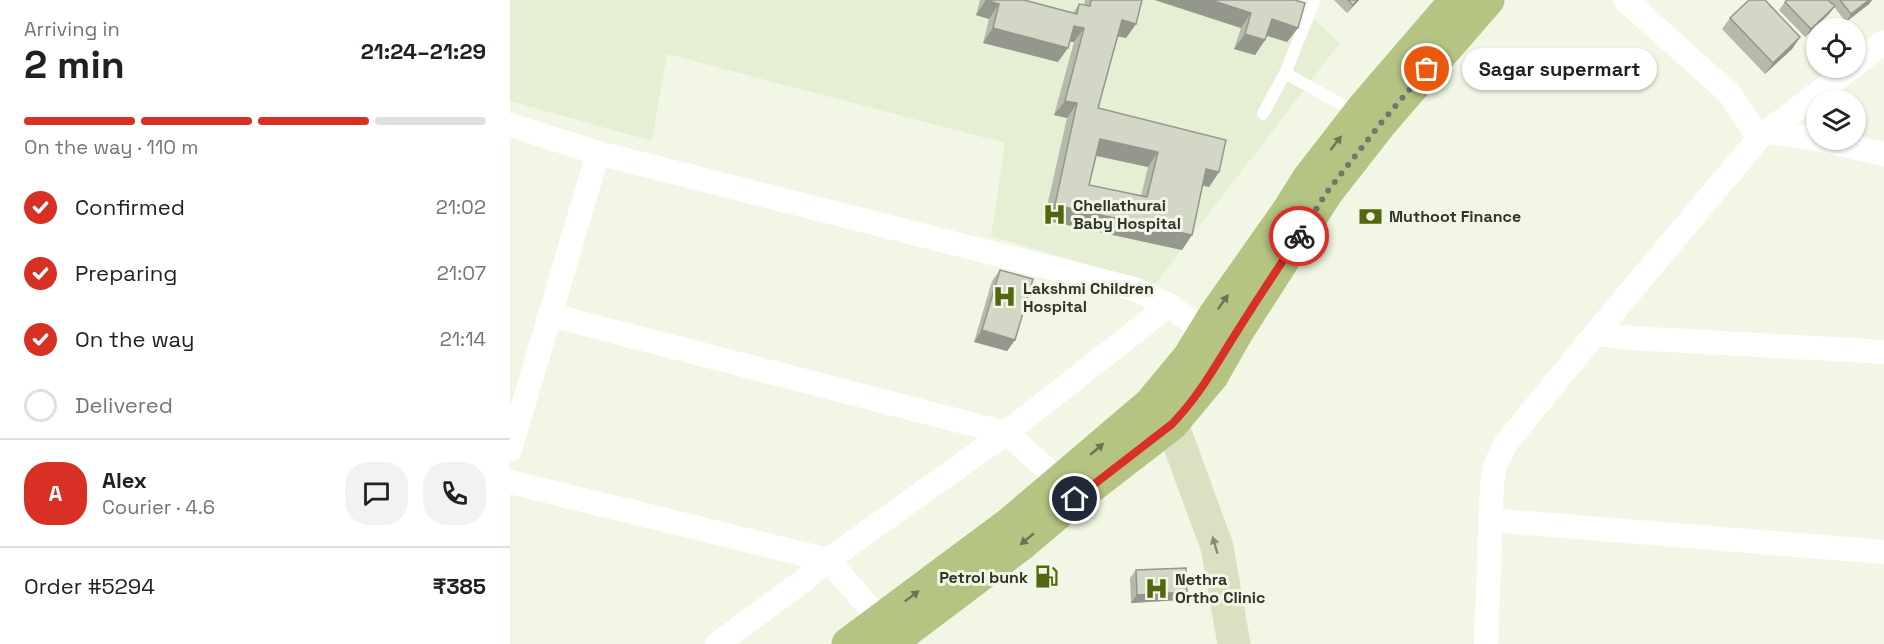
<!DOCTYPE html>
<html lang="en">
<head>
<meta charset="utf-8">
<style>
	:root { --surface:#fff; --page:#f2f2f2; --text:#202124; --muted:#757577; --line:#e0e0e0; --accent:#d93025 }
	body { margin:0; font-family:"Space Grotesk",sans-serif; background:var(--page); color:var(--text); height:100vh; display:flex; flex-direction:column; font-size:22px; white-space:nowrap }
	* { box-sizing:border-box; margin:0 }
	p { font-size:20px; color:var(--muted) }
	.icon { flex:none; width:33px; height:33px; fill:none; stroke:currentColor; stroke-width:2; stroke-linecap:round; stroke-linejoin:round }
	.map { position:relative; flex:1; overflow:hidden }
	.sheet { display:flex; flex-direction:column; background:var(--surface); width:510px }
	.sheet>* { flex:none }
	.fabs { position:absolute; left:1296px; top:18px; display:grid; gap:12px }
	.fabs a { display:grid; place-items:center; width:60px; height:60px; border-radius:50%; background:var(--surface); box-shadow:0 2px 4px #0004; font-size:30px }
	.pin { position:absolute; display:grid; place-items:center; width:51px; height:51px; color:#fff; margin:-26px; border:3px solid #fff; border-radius:50%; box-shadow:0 2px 6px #0007 }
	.courier { position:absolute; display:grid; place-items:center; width:60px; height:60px; margin:-30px; border:4px solid #d93025; border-radius:50%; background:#fff; color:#222; box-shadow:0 2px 8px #0007 }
	.bubble { position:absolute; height:42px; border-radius:21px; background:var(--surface); box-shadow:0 2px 4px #0004; font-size:20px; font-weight:700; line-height:42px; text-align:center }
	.head em { font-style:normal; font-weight:700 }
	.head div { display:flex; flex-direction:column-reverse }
	.head { display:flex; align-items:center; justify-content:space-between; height:102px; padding:0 24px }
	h1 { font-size:39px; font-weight:700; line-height:45px }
	.bar { display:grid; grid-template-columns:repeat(4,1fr); gap:9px 6px; align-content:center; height:72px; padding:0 24px }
	.bar i { height:8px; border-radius:4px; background:var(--line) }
	.bar .selected { background:var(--accent) }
	.bar p { grid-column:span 4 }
	.line { display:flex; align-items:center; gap:15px; padding:0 24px; border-top:2px solid var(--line) }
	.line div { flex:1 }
	.round { display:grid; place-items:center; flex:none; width:63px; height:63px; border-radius:24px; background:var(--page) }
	ol { padding:0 24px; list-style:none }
	li { display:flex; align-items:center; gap:18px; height:66px }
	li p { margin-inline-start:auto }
	li .icon { padding:6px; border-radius:50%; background:var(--accent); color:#fff; stroke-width:4 }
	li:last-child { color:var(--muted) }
	li i { width:33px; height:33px; border:3px solid var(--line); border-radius:50% }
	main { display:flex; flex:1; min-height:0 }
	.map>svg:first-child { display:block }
	.built { fill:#e6efd4 }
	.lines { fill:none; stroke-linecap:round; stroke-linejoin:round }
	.service { stroke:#fff; stroke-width:12 }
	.minor { stroke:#fff; stroke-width:24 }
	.secondary { stroke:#dae1c1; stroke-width:33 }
	.primary { stroke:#b5c383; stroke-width:33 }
	.wall { fill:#b5baaa; fill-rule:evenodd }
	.shaded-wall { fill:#94978b }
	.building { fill:#d3d8c6; stroke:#94978b; stroke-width:1.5; fill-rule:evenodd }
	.oneway { fill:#6c7453 }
	.oneway2 { fill:#868a76 }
	.done { stroke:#74786c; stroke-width:6; stroke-dasharray:0 10.8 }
	.route { stroke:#d93025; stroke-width:8 }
	.labels { text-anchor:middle; stroke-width:6; stroke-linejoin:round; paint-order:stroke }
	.poi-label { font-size:16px; font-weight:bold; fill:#31332c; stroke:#f1f7e4; text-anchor:start }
</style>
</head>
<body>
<main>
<section class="sheet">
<div class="head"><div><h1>2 min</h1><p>Arriving in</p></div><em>21:24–21:29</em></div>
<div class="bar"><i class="selected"></i><i class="selected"></i><i class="selected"></i><i></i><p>On the way · 110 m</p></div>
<ol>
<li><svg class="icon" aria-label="check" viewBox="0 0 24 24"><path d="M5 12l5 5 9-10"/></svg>Confirmed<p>21:02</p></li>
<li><svg class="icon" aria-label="check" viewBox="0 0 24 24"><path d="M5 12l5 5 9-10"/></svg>Preparing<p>21:07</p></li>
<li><svg class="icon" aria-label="check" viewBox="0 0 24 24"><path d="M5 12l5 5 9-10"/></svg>On the way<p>21:14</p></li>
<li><i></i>Delivered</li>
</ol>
<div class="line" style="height:108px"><b class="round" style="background:var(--accent);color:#fff">A</b><div><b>Alex</b><p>Courier · 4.6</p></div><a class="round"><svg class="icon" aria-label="chat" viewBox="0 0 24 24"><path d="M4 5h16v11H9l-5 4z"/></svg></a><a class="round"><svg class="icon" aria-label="phone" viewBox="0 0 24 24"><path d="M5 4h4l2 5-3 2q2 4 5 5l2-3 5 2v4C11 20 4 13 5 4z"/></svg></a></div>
<div class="line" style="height:78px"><div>Order #5294</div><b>₹385</b></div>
</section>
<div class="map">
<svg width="1374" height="644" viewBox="0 0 1374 644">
	<rect width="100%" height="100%" fill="#f1f7e4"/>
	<path class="built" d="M0,0H782L830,43L645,284L481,236L495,143L157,54L142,141L0,101Z"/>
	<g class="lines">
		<path class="service" d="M775,73L847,113
			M753,114L775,73L805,0"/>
		<path class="minor" d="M1346,64L1374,42
			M0,125L88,153L624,289L659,305L694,332
			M1257,132L1306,139
			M1249,138L1341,68
			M1310,140L1374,154
			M40,315L496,433L659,305
			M1085,334L1123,338L1374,352
			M0,450L88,153
			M0,482L318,560L496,433L550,481
			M980,520L1374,552
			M207,644L293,581L318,560L370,620L379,633
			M976,644L982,483L986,463L996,443L1085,334L1249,138L1219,93L1115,0"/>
		<path class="secondary" d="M642,406L662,424L707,547L724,644"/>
		<path class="primary" d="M338,644L499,524L640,404L679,357L704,316L778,211L798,179L853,108L946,0
			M379,644L513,543L565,499L662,424L702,376L727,332L817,192L871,123L978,0"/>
	</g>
	<path class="wall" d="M470,0H514L563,13L569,4L574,5L575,0H632L626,24L616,38L607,36L588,108L709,172L699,187L693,185L672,250L534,220L557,118L544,115L564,42H560L548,62L473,43L479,19L466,15ZM586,156L638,167L631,196L579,185Z
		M645,0H785L788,28L777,42L757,36L755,40L745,55L724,49L731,28Z
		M824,0H849L837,13Z
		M1319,0H1362L1359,4L1336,22L1324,7L1319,14L1295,37L1269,10L1275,2Z
		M1220,18L1290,37L1282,49L1255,74L1212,29Z
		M490,270L505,340L497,351L464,342L482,281Z
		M626,570L671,600L621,603L620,578Z"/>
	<path class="shaded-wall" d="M476,0L489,4L479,19L466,15Z
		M645,0H701L741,13L731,28Z
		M847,0H849L837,13L843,5Z
		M1359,0H1362L1359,4L1336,22L1341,14Z
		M1325,6L1319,14L1295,37L1301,29Z
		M762,19L788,28L777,42L752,34Z
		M612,20L626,24L616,38L601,35Z
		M564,26L574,28L564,42L554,40Z
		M483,28L558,48L548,62L473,43Z
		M735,34L755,40L745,55L724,49Z
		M1290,37L1282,49L1255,74L1263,63Z
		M555,101L567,103L557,118L544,115Z
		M590,139L648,152L638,167L579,154Z
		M696,169L709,172L699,187L686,184Z
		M545,205L682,235L672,250L534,220Z
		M472,330L505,340L497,351L464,342Z
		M677,592L671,600L621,603L627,595Z"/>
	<path class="building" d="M476,0H514L567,14L569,4L580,6L581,0H632L626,24L612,20L588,108L716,140L709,172L696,169L682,235L545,205L567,103L555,101L574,28L564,26L558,48L483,28L489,4ZM590,139L648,152L637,197L579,185Z
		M701,0H785L795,3L788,28L762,19L755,40L735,34L741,13Z
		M838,0H847L843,5Z
		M1239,0H1255L1290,37L1263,63L1220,18Z
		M1277,0H1318L1325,6L1301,29L1275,2Z
		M1330,0H1359L1341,14Z
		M490,270L523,279L505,340L472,330Z
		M676,568L677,592L627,595L626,570Z"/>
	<defs><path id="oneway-solid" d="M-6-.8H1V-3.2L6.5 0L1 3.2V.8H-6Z" transform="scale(1.5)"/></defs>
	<g class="oneway">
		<use href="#oneway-solid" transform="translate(826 143) rotate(-52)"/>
		<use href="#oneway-solid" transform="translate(713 302) rotate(-55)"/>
		<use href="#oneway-solid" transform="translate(587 449) rotate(-41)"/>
		<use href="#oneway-solid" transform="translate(517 539) rotate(141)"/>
		<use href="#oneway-solid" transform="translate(402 596) rotate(-37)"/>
	</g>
	<use class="oneway2" href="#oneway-solid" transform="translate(705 545) rotate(-106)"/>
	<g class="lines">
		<path class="done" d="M789,236L817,192L871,123L917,69"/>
		<path class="route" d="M565,499L662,424C691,394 706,364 728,330C748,298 769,267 789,236"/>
	</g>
	<defs>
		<symbol id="hospital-bare" viewBox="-9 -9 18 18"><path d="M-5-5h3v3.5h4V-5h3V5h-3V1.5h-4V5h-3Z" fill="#556610" stroke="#f1f7e4" stroke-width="2.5" paint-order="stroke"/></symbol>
		<symbol id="bank-bare" viewBox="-9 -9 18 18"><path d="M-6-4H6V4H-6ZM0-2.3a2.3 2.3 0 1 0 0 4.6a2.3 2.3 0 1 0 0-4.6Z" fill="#556610" stroke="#f1f7e4" stroke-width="2.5" paint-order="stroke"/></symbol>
		<symbol id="fuel-bare" viewBox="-9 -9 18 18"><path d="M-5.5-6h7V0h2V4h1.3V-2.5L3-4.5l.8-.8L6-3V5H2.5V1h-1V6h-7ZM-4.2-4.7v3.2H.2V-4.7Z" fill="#556610" stroke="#f1f7e4" stroke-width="2.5" paint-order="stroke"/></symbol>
	</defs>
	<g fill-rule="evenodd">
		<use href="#hospital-bare" x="528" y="198" width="33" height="33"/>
		<use href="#bank-bare" x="844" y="200" width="33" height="33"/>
		<use href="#hospital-bare" x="478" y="280" width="33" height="33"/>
		<use href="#fuel-bare" x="520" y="560" width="33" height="33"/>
		<use href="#hospital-bare" x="630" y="572" width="33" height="33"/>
	</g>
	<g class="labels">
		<g class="poi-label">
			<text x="563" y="211">Chellathurai<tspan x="563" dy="18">Baby Hospital</tspan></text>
			<text x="879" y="222">Muthoot Finance</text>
			<text x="513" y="294">Lakshmi Children<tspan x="513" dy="18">Hospital</tspan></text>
			<text x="518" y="583" text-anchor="end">Petrol bunk</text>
			<text x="665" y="585">Nethra<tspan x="665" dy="18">Ortho Clinic</tspan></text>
		</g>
	</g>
</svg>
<div class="fabs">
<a><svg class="icon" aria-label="locate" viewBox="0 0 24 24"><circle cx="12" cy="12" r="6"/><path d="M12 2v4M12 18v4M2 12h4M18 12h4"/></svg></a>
<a><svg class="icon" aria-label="layers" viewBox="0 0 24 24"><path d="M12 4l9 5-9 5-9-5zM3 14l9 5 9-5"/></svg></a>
</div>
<div class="pin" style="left:917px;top:69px;background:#ea580c"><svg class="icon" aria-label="bag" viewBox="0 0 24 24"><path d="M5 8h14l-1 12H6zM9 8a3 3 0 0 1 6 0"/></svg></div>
<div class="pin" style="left:565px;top:499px;background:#1f2937"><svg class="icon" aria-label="home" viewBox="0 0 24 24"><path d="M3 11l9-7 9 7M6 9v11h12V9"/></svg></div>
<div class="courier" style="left:789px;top:236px"><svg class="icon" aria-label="bike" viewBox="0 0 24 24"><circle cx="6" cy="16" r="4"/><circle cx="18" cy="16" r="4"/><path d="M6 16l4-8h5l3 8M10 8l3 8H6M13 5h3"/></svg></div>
<div class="bubble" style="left:952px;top:48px;width:195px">Sagar supermart</div>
</div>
</main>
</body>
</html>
